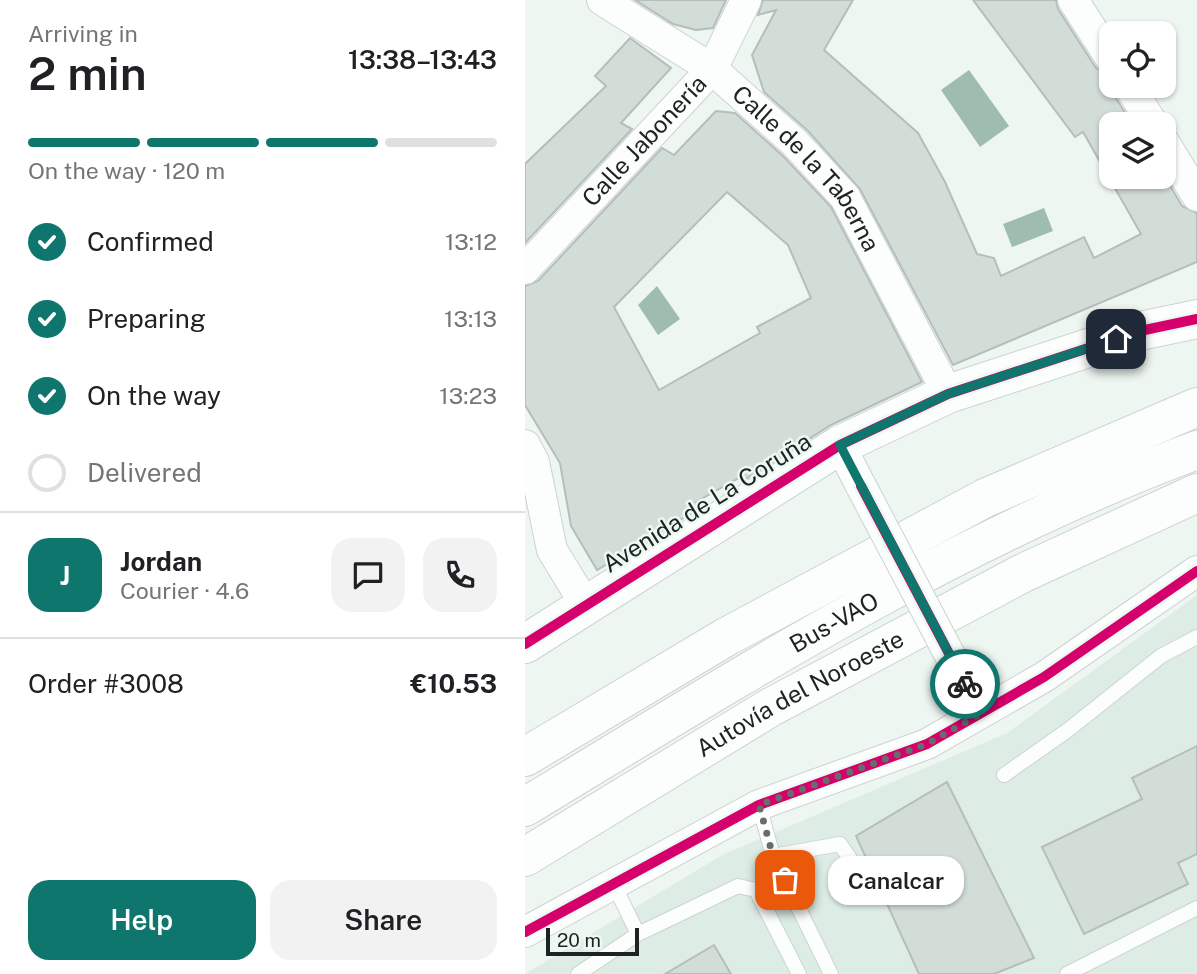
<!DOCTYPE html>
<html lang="en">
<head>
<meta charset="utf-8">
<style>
	:root { --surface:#fff; --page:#f2f2f2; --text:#202124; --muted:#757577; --line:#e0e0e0; --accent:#0f766e }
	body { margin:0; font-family:"Public Sans",sans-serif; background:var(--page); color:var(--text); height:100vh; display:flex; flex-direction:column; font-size:26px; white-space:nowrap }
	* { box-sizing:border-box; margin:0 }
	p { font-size:23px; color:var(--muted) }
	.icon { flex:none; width:38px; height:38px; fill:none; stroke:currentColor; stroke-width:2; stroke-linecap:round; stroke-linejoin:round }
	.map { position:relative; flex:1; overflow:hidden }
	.drawer { display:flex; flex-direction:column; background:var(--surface); width:525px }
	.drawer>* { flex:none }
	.tools { position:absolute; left:574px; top:21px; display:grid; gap:14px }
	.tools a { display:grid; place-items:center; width:77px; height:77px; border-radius:14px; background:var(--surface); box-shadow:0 2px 5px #0004; font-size:35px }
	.scale { position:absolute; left:21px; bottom:18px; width:93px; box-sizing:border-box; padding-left:7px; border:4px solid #1e2321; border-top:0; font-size:19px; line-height:24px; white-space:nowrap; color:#1e2321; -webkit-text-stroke:5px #ebf9f2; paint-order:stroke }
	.pin { position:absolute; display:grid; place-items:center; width:60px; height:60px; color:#fff; margin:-30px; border-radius:14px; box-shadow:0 4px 10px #0006 }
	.courier { position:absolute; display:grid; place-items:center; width:70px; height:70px; margin:-35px; border:5px solid #0f766e; border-radius:50%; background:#fff; color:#222; box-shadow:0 2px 9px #0007 }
	.bubble { position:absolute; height:49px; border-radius:21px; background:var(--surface); box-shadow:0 2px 5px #0004; font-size:23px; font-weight:600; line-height:49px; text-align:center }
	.overview em { font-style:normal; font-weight:600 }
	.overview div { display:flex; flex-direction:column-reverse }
	.overview { display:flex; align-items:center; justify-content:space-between; height:119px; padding:0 28px }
	h1 { font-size:46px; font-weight:600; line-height:52px }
	.bar { display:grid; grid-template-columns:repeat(4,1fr); gap:10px 7px; align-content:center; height:84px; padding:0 28px }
	.bar i { height:9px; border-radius:5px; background:var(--line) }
	.bar .active { background:var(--accent) }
	.bar p { grid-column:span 4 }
	.line { display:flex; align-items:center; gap:18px; padding:0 28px; border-top:2px solid var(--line) }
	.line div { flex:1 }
	.round { display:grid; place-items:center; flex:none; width:74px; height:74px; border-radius:21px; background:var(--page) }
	ol { padding:0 28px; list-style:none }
	li { display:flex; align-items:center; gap:21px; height:77px }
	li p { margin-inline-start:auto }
	li .icon { padding:7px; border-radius:50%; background:var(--accent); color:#fff; stroke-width:4 }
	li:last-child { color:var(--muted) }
	li i { width:38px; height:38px; border:4px solid var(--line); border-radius:50% }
	.cta { display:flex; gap:14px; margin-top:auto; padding:14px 28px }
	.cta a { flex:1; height:80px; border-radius:21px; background:var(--accent); color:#fff; font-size:28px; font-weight:600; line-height:80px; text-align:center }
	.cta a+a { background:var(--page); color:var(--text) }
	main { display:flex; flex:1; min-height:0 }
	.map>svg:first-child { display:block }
	.built { fill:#ddede5 }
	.water { fill:#9fbdaf }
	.building { fill:#d2ddd8; stroke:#b7bdba; stroke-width:2; fill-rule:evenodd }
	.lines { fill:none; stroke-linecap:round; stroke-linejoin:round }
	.lane-casing { stroke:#cdd3d0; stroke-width:16 }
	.street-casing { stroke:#cdd3d0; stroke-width:32 }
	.secondary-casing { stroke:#cdd3d0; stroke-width:40 }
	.highway-casing { stroke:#cdd3d0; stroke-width:40 }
	.lane { stroke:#fcfefd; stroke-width:14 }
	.street { stroke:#fcfefd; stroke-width:30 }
	.secondary { stroke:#fcfefd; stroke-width:38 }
	.highway { stroke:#fcfefd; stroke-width:38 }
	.street-bridge-casing { stroke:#cdd3d0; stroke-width:32; stroke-linecap:butt }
	.street-bridge { stroke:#fcfefd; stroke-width:30 }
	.cycleway-casing { stroke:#ebf9f2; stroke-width:15 }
	.cycleway { stroke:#d6006c; stroke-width:10 }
	.done { stroke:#676d6a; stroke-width:7; stroke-dasharray:0 12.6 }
	.route { stroke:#0f766e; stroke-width:9 }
	.labels { text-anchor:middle; stroke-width:5; stroke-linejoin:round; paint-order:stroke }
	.street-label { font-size:24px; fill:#1e2321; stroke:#ebf9f2 }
</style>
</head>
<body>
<main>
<section class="drawer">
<div class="overview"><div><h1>2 min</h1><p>Arriving in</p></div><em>13:38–13:43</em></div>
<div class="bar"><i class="active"></i><i class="active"></i><i class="active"></i><i></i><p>On the way · 120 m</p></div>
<ol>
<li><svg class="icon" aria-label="check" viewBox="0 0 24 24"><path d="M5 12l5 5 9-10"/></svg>Confirmed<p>13:12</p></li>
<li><svg class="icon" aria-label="check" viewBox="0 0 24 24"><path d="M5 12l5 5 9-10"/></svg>Preparing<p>13:13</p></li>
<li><svg class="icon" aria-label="check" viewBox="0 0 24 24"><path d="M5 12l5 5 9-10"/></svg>On the way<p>13:23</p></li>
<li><i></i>Delivered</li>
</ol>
<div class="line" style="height:126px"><b class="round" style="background:var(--accent);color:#fff">J</b><div><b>Jordan</b><p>Courier · 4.6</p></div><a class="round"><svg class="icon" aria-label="chat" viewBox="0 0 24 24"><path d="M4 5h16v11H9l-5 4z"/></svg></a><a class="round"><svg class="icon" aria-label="phone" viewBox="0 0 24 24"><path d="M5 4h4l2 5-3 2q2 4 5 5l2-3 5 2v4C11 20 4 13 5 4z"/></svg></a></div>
<div class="line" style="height:91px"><div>Order #3008</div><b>€10.53</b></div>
<div class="cta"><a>Help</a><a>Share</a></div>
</section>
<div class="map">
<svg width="672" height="974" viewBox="0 0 672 974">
	<rect width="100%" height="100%" fill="#eef6f2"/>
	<path class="built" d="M672,595V974H0L197,855L482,733Z"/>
	<path class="water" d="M444,70L484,126L455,147L416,90Z
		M519,208L528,231L487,247L478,224Z
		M132,286L155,319L133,335L113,305Z"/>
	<path class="building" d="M110,0H201L188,28L171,30L148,24Z
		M238,0H328L299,50L393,133L420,182L452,254L469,258L476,276L559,237L569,258L616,234L558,132L550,137L448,0H531L533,9L571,68L586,76L589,95L607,124H586V177H640L657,206L672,213V262L428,365L335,189L283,131L239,92L227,55L251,10L233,15Z
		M105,38L146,68L96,123L107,129L0,243V164L81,86L70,76Z
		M191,111L210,113L258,156L306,207L397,382L306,425L216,482L214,478L171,502L175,508L72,570L46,526L35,463L0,405V286L13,281L137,148L149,155ZM202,192L263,245L286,298L232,327L235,333L134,390L89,307Z
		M672,746V854L653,863L663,884L559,934L517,847L617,799L607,778Z
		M422,782L509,958L469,974H394L331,836Z
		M189,945L206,974H140Z"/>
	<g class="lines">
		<defs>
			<path id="lane" d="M479,775L543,730L636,656L672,637
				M234,805L248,856L306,974
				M248,856L315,844L351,897
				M113,934L213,886L231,890L274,974
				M53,974L113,934L88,883
				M542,974L672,908"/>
			<g id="street">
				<path id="s1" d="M77,0L187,69L270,143L320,197L423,394"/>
				<path d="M548,0L586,59"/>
				<path d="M604,86L628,124"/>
				<path d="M639,142L672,196"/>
				<path id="s2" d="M0,269L187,69L221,0"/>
				<path d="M0,445L9,462L27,550L60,604"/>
				<path d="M315,445L336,486"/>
				<path d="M0,932L234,805L402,744L519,677L672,571"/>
			</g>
			<path id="secondary" d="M0,644L315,445L423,394L615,331L672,319"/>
			<g id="highway">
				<path d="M0,757L201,637L460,498L672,407"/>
				<path id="s3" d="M0,807C216,676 433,538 672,450"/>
				<path id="s4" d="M0,857L246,707L498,573L672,493"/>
			</g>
		</defs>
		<use href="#lane" class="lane-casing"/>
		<use href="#street" class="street-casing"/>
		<use href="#secondary" class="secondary-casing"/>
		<use href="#highway" class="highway-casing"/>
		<use href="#lane" class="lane"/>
		<use href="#street" class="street"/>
		<use href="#secondary" class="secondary"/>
		<use href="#highway" class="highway"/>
		<defs>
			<path id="street-bridge" d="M336,486L440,684"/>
		</defs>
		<use href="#street-bridge" class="street-bridge-casing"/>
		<use href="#street-bridge" class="street-bridge"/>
		<defs>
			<path id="cycleway" d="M336,486L440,684
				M0,644L315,445L423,394L615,331L672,319
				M0,932L234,805L402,744L519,677L672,571"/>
		</defs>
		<use href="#cycleway" class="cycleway-casing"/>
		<use href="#cycleway" class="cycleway"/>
	</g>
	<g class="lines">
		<path class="done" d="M260,880L248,856L234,805L402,744L453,715L440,684"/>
		<path class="route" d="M440,684L315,445L423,394L591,339"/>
	</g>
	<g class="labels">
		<g class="street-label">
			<text dy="8" stroke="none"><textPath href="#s2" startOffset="175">Calle Jabonería</textPath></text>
			<text dy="8" stroke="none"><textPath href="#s1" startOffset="268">Calle de la Taberna</textPath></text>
			<text transform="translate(182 503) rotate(-32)" y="8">Avenida de La Coruña</text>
			<text dy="8" stroke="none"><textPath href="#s3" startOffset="360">Bus-VAO</textPath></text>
			<text dy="8" stroke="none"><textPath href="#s4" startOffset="320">Autovía del Noroeste</textPath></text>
		</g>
	</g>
</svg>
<div class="tools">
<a><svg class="icon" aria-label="locate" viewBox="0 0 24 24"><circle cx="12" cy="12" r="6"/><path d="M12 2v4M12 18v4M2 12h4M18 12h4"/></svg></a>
<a><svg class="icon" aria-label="layers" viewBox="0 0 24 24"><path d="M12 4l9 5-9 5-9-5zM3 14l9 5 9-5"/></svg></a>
</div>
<div class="scale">20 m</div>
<div class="pin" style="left:260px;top:880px;background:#ea580c"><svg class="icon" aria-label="bag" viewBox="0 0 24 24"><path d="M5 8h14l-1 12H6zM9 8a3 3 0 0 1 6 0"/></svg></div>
<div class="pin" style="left:591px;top:339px;background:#1f2937"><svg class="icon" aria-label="home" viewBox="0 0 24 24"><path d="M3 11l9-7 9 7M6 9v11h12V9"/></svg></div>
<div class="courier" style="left:440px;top:684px"><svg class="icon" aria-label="bike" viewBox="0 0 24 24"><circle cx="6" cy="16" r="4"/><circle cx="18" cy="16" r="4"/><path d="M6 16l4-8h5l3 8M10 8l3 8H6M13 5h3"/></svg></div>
<div class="bubble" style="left:303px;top:856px;width:136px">Canalcar</div>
</div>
</main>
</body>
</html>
